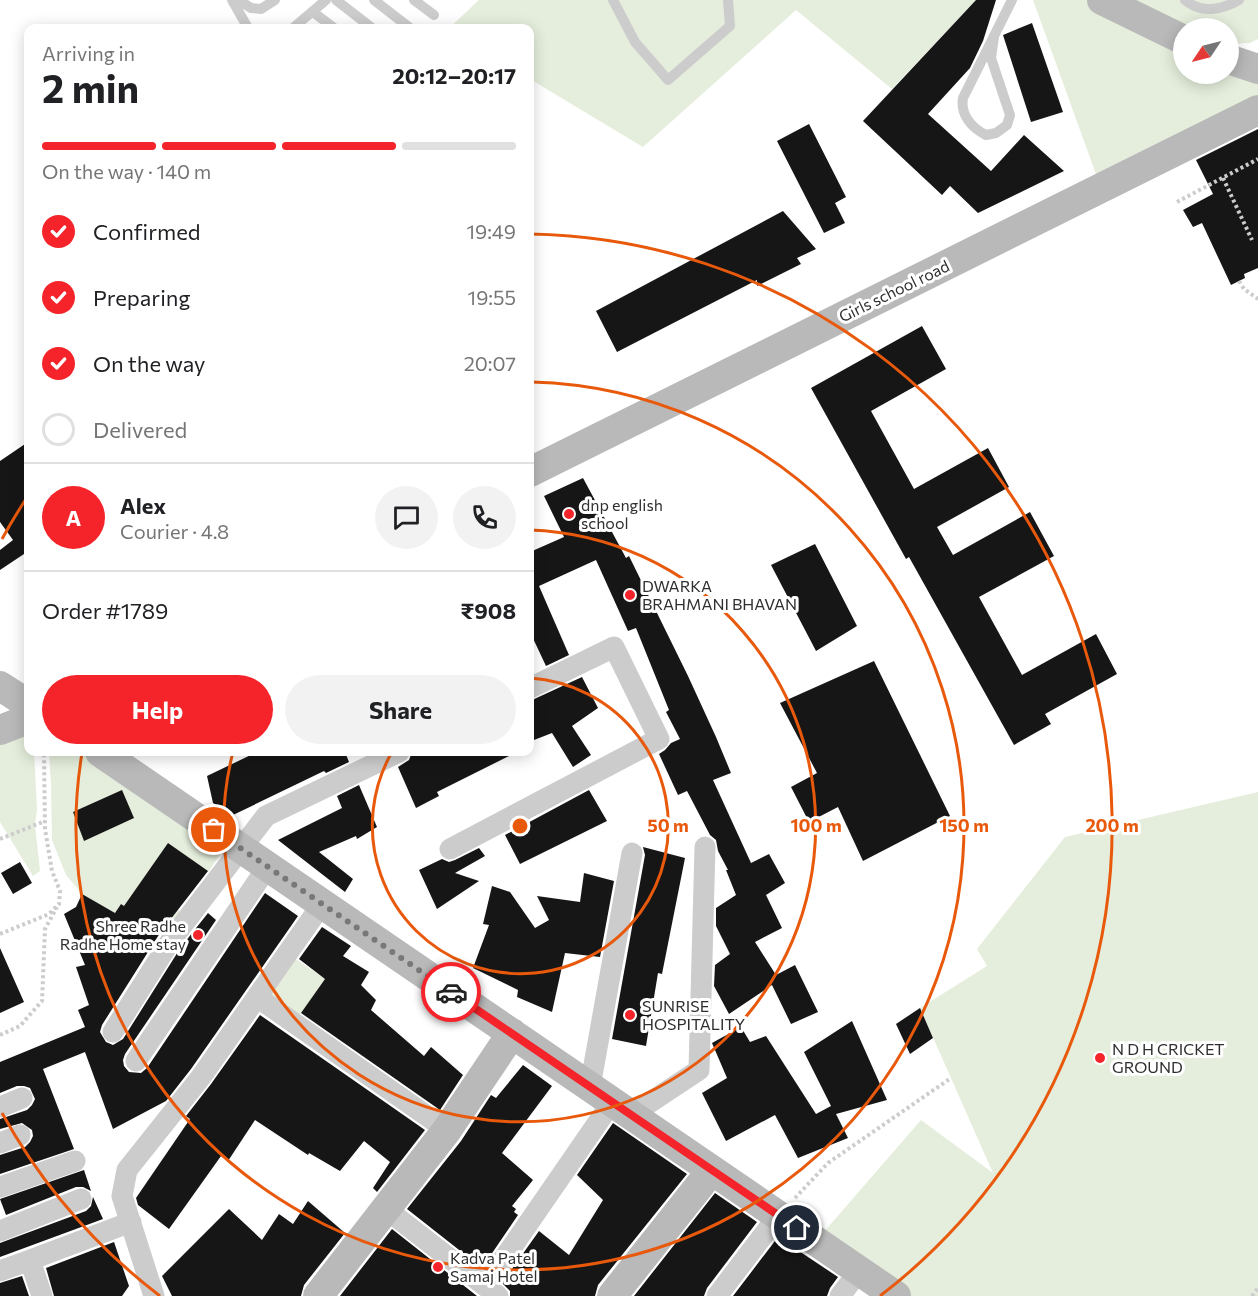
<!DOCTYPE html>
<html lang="en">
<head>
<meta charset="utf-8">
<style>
	:root { --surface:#fff; --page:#f2f2f2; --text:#202124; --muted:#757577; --line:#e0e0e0; --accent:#f4242a }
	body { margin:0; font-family:Commissioner,sans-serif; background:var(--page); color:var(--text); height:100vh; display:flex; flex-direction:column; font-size:22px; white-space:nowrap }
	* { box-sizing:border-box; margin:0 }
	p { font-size:20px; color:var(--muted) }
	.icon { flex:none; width:33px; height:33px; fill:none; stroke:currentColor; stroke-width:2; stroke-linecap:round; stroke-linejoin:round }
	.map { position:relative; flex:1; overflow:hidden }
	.drawer { position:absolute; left:24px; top:24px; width:510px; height:732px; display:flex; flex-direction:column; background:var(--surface); border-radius:12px; box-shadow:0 3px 15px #0003 }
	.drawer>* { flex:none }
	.needle { width:39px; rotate:235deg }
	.controls { position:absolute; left:1173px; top:18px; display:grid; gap:12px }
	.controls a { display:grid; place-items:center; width:66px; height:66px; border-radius:50%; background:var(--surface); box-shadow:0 3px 15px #0003; font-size:30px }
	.pin { position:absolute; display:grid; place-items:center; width:51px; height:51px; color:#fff; margin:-26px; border:3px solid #fff; border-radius:50%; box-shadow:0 2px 6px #0007 }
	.courier { position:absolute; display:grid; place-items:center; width:60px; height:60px; margin:-30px; border:4px solid #f4242a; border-radius:50%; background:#fff; color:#222; box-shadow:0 2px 8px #0007 }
	.headline em { font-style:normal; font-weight:700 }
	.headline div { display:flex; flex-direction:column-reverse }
	.headline { display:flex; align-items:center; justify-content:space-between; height:102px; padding:0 18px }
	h1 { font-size:39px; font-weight:700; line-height:45px }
	.bar { display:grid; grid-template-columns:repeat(4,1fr); gap:9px 6px; align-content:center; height:72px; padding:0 18px }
	.bar i { height:8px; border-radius:4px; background:var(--line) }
	.bar .current { background:var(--accent) }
	.bar p { grid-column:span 4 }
	.line { display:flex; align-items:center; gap:15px; padding:0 18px; border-top:2px solid var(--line) }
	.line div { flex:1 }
	.round { display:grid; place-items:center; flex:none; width:63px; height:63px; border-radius:32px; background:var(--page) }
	ol { padding:0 18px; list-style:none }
	li { display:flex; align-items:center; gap:18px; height:66px }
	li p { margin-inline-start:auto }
	li .icon { padding:6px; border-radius:50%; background:var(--accent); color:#fff; stroke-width:4 }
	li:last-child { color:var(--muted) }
	li i { width:33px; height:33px; border:3px solid var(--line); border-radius:50% }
	.button { display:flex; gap:12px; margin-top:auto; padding:12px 18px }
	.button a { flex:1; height:69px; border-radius:36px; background:var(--accent); color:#fff; font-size:24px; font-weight:700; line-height:69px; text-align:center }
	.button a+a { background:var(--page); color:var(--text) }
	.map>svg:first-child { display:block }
	.green { fill:#e5eedc }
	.building { fill:#161616 }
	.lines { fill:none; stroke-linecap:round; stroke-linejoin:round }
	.path { stroke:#ccc; stroke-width:4; stroke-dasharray:3 3; stroke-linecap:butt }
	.lane { stroke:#ccc; stroke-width:10 }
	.street { stroke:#ccc; stroke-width:21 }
	.secondary { stroke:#b9b9b9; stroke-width:30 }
	.done { stroke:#787878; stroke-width:6; stroke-dasharray:0 10.8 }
	.route { stroke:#f4242a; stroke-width:8 }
	.ring { fill:none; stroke:#e8590c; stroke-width:3 }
	.poi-dot { fill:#f4242a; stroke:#fff; stroke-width:2 }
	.labels { text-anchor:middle; stroke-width:6; stroke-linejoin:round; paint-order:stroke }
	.street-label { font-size:16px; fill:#2f2f2f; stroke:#fff }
	.poi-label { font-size:16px; fill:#2f2f2f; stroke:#fff; text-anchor:start }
	.centre { fill:#e8590c; stroke:#fff; stroke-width:3 }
	.ring-label { font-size:18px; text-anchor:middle; font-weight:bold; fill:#e8590c; stroke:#fff; stroke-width:6; stroke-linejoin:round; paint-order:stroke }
</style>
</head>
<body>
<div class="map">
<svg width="1258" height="1296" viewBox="0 0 1258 1296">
	<rect width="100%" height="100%" fill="#fff"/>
	<path class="green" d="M479,0H976L892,89L796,10L643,147L530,79V28H449Z
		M1033,0H1258V39L1250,43L1229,44L1228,28H1184V74H1228L1258,69V110L1101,188Z
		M28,719V752H34L37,809L35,825L40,871L33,876L0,822V730Z
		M49,752H100L230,841L208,872L168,843L141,882L181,912L164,935L121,904L115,913L82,894L66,875L52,840L51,784Z
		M1258,792V1296H896L816,1241L921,1120L993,1173L920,1008L987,966L977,949L1065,837Z
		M287,953L325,979L294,1023L257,997Z"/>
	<path class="building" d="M976,0H996L983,41L970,68L928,114L991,171L1024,135L1064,171L978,213L950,186L942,195L863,121Z
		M1032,23L1063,112L1031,122L1003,35Z
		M809,124L846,197L835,203L845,223L824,233L777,141Z
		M1258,129V268L1244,274L1245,278L1231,285L1202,223L1193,227L1183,210L1213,194L1196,160Z
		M783,211L816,249L797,258L801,264L757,286V280L617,352L596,311Z
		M922,326L946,369L871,411L914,489L988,448L1009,487L937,527L953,555L1030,512L1054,556L979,597L1022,675L1096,634L1117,674L1045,714L1051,724L1014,745L909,557L906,559L811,388Z
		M28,442V561L24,554L0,570V550L13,540L0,522V461Z
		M583,478L626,558L629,556L688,676L716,737L731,773L713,780L751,863L769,854L785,883L766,895L782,928L755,942L776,975L795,965L818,1012L791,1024L772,985L729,1014L714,986L715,965L730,954L716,926V908L736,895L726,870H728L718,851L716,840L710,835L687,791L678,795L659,754L665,750L671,743L680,739L666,712L669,710L636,628L628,631L596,560L539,586L569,655L546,666L530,632V552L564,537L544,496Z
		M815,544L857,626L816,651L771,565Z
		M874,661L950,816L863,861L838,807L809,822L791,787L817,773L780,703Z
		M582,677L598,708L572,726L591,755L573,767L552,733L534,740L530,730V701Z
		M257,752H345L349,762L326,773L324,771L233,815L213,803L207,776Z
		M412,752H517L437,792L439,796L416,808L398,767L409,760Z
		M359,785L377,827L357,839L356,836L319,852L353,879L345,892L278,840L342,808L337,796Z
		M122,790L134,818L84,841L73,812Z
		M589,790L607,821L520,864L505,835Z
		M168,843L208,871L160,933L102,1025L100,1032L106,1042L113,1045L123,1039L181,947L208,913L216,920L125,1054L123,1060L124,1066L129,1072L141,1073L147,1068L265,893L298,916L191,1069L166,1101L113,1129L85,1052L43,1069L74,1149L0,1174V1155L25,1147L30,1142L33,1136L32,1130L22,1123L0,1129V1119L27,1110L32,1105L35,1099L30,1088L24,1086H17L0,1093V1062L85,1027L78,1010L89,1005L76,967L85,965L64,914L76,907L82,894L115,913L121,904L124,906Z
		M643,847L685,858L662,974L658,973L646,1046L612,1039L645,855Z
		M479,848L485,856L455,873L479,881L437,909L419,870L442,859L449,862L455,860Z
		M20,862L32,883L13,894L1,873Z
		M584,873L614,881L600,957L565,953L552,1012L517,997L518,990L473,968L489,925L483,924L492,886L510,892L535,928L549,920L537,896L580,902Z
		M322,927L351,946L343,956L369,972L361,985L376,1000L371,1010L424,1056L431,1047L463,1075L440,1110L301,1013L325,979L299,959Z
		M0,948L24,1002L0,1013Z
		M920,1008L933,1038L910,1054L896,1024Z
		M260,1015L425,1130L377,1192L373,1188L390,1162L364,1141L340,1171L309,1153L308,1155L255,1120L228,1161L221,1156L169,1229L138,1205L136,1198L190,1119L186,1116L211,1084Z
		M852,1021L887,1100L836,1114L848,1138L798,1158L775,1115L726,1141L702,1093L727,1078L712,1043L741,1027L750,1042L766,1036L816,1114L831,1106L804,1052Z
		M523,1065L552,1086L502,1153L533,1180L512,1206L516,1209L514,1212L518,1215L482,1268L407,1209L461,1141L491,1095L496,1098Z
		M613,1123L687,1174L598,1285L595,1296H510V1291L502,1283L539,1231L569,1255L603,1200L577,1175Z
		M84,1170L91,1191L83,1187H76L6,1215L0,1199Z
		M715,1193L757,1222L707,1288L704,1296H634Z
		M93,1197L103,1219L0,1257V1243L86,1211L91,1206Z
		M308,1201L345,1233L304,1285L301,1296H172L162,1276L229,1209L262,1240L279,1214L293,1224Z
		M392,1229L477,1296H340Z
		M778,1237L838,1277L830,1288L827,1296H733Z
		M114,1242L129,1286L122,1296H54L46,1268Z
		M22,1276L29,1296H0V1283Z"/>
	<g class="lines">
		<path class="path" d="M1223,178L1252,240
			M1177,202L1258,159
			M1239,281L1244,289L1258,299
			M0,839L45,821
			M0,934L49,914L59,904L60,891L52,871L45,829L44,752
			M0,1035L20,1026L42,1001L45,929L57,907
			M795,1198L828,1163L951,1078
			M1252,1296L1258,1288"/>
		<path class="lane" d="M232,0L248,28
			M239,0L251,8L261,9L275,0
			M336,0L372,28
			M374,0L410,28
			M414,0L434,15
			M613,0L635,42L668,80L730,26L728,0
			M1185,0C1201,14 1222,10 1239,0
			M313,12L334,28
			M293,28L326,0
			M994,37L991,58L1010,115L1007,125L996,133L986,135C972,128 960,115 963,98L1012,0"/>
		<path class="street" d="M450,849L659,739L614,647L530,688
			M257,997L447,1130
			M113,1032L171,940L266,816L399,752
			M136,1061L268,866
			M590,1087L632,853
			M0,1107L22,1098
			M631,1115L699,1070L705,847
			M0,1143L20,1135
			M0,1187L75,1161
			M386,1209L498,1296
			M0,1231L81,1199
			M30,1260L131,1222
			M0,1271L30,1260L42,1296
			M485,1286L612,1102
			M154,1296L122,1196L127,1170L201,1077L322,904
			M717,1296L778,1216
			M840,1296L859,1271"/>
		<path class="secondary" d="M1102,0L1184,40
			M1228,59L1258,69
			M530,472L1258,110
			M0,686L28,704
			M0,730L28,719
			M100,752L896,1296
			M318,1296L447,1130L512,1033
			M612,1296L712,1170"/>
	</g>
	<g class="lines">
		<path class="done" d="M214,830L451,992"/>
		<path class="route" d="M451,992L797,1228"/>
	</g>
	<g class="ring">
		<path d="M530 678A148 148 0 1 1 392 752"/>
		<path d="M530 530A296 296 0 1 1 233 752"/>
		<path d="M532 382A444 444 0 1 1 82 753"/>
		<path d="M160 1296A592 592 0 0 1 2 1113M2 539A592 592 0 0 1 26 499M530 234A592 592 0 0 1 880 1296"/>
	</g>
	<g class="poi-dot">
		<circle cx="569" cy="514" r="6"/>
		<circle cx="630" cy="595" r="6"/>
		<circle cx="198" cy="935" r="6"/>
		<circle cx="630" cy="1015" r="6"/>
		<circle cx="1100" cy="1058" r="6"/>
		<circle cx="438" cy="1267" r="6"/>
	</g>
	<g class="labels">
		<g class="street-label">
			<text transform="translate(894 291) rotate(-26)" y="6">Girls school road</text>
		</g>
		<g class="poi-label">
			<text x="581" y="511">dnp english<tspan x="581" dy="18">school</tspan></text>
			<text x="642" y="592">DWARKA<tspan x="642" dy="18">BRAHMANI BHAVAN</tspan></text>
			<text x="186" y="932" text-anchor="end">Shree Radhe<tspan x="186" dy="18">Radhe Home stay</tspan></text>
			<text x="642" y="1012">SUNRISE<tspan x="642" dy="18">HOSPITALITY</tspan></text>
			<text x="1112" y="1055">N D H CRICKET<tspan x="1112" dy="18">GROUND</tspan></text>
			<text x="450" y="1264">Kadva Patel<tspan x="450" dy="18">Samaj Hotel</tspan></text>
		</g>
	</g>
	<circle cx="520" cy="826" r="9" class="centre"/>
	<g class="ring-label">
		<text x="668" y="832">50 m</text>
		<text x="816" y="832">100 m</text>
		<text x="964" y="832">150 m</text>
		<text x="1112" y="832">200 m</text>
	</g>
</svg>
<div class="controls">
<a><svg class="needle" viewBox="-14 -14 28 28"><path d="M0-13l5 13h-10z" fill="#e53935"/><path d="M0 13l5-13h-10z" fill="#757577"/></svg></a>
</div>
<div class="pin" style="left:214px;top:830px;background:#ea580c"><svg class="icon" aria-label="bag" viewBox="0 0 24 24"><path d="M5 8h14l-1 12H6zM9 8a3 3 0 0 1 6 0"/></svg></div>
<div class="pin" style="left:797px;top:1228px;background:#1f2937"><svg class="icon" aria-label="home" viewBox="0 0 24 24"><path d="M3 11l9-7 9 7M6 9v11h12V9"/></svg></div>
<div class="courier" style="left:451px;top:992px"><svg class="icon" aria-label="car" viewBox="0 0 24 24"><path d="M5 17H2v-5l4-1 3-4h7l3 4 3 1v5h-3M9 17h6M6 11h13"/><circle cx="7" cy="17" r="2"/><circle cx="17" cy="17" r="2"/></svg></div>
<section class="drawer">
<div class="headline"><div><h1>2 min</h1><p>Arriving in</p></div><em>20:12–20:17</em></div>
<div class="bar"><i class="current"></i><i class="current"></i><i class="current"></i><i></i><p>On the way · 140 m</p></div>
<ol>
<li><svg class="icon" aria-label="check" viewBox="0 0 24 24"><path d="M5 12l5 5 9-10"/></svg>Confirmed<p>19:49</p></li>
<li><svg class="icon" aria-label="check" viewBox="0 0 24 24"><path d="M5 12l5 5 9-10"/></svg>Preparing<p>19:55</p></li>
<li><svg class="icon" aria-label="check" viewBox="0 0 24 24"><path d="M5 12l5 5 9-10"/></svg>On the way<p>20:07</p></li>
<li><i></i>Delivered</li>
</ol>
<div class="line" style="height:108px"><b class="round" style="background:var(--accent);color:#fff">A</b><div><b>Alex</b><p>Courier · 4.8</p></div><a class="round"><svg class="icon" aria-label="chat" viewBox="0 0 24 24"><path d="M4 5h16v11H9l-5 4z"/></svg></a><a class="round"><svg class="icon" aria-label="phone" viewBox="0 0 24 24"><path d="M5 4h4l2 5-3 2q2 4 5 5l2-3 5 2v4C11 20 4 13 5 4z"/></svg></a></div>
<div class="line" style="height:78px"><div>Order #1789</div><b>₹908</b></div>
<div class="button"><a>Help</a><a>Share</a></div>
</section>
</div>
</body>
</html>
